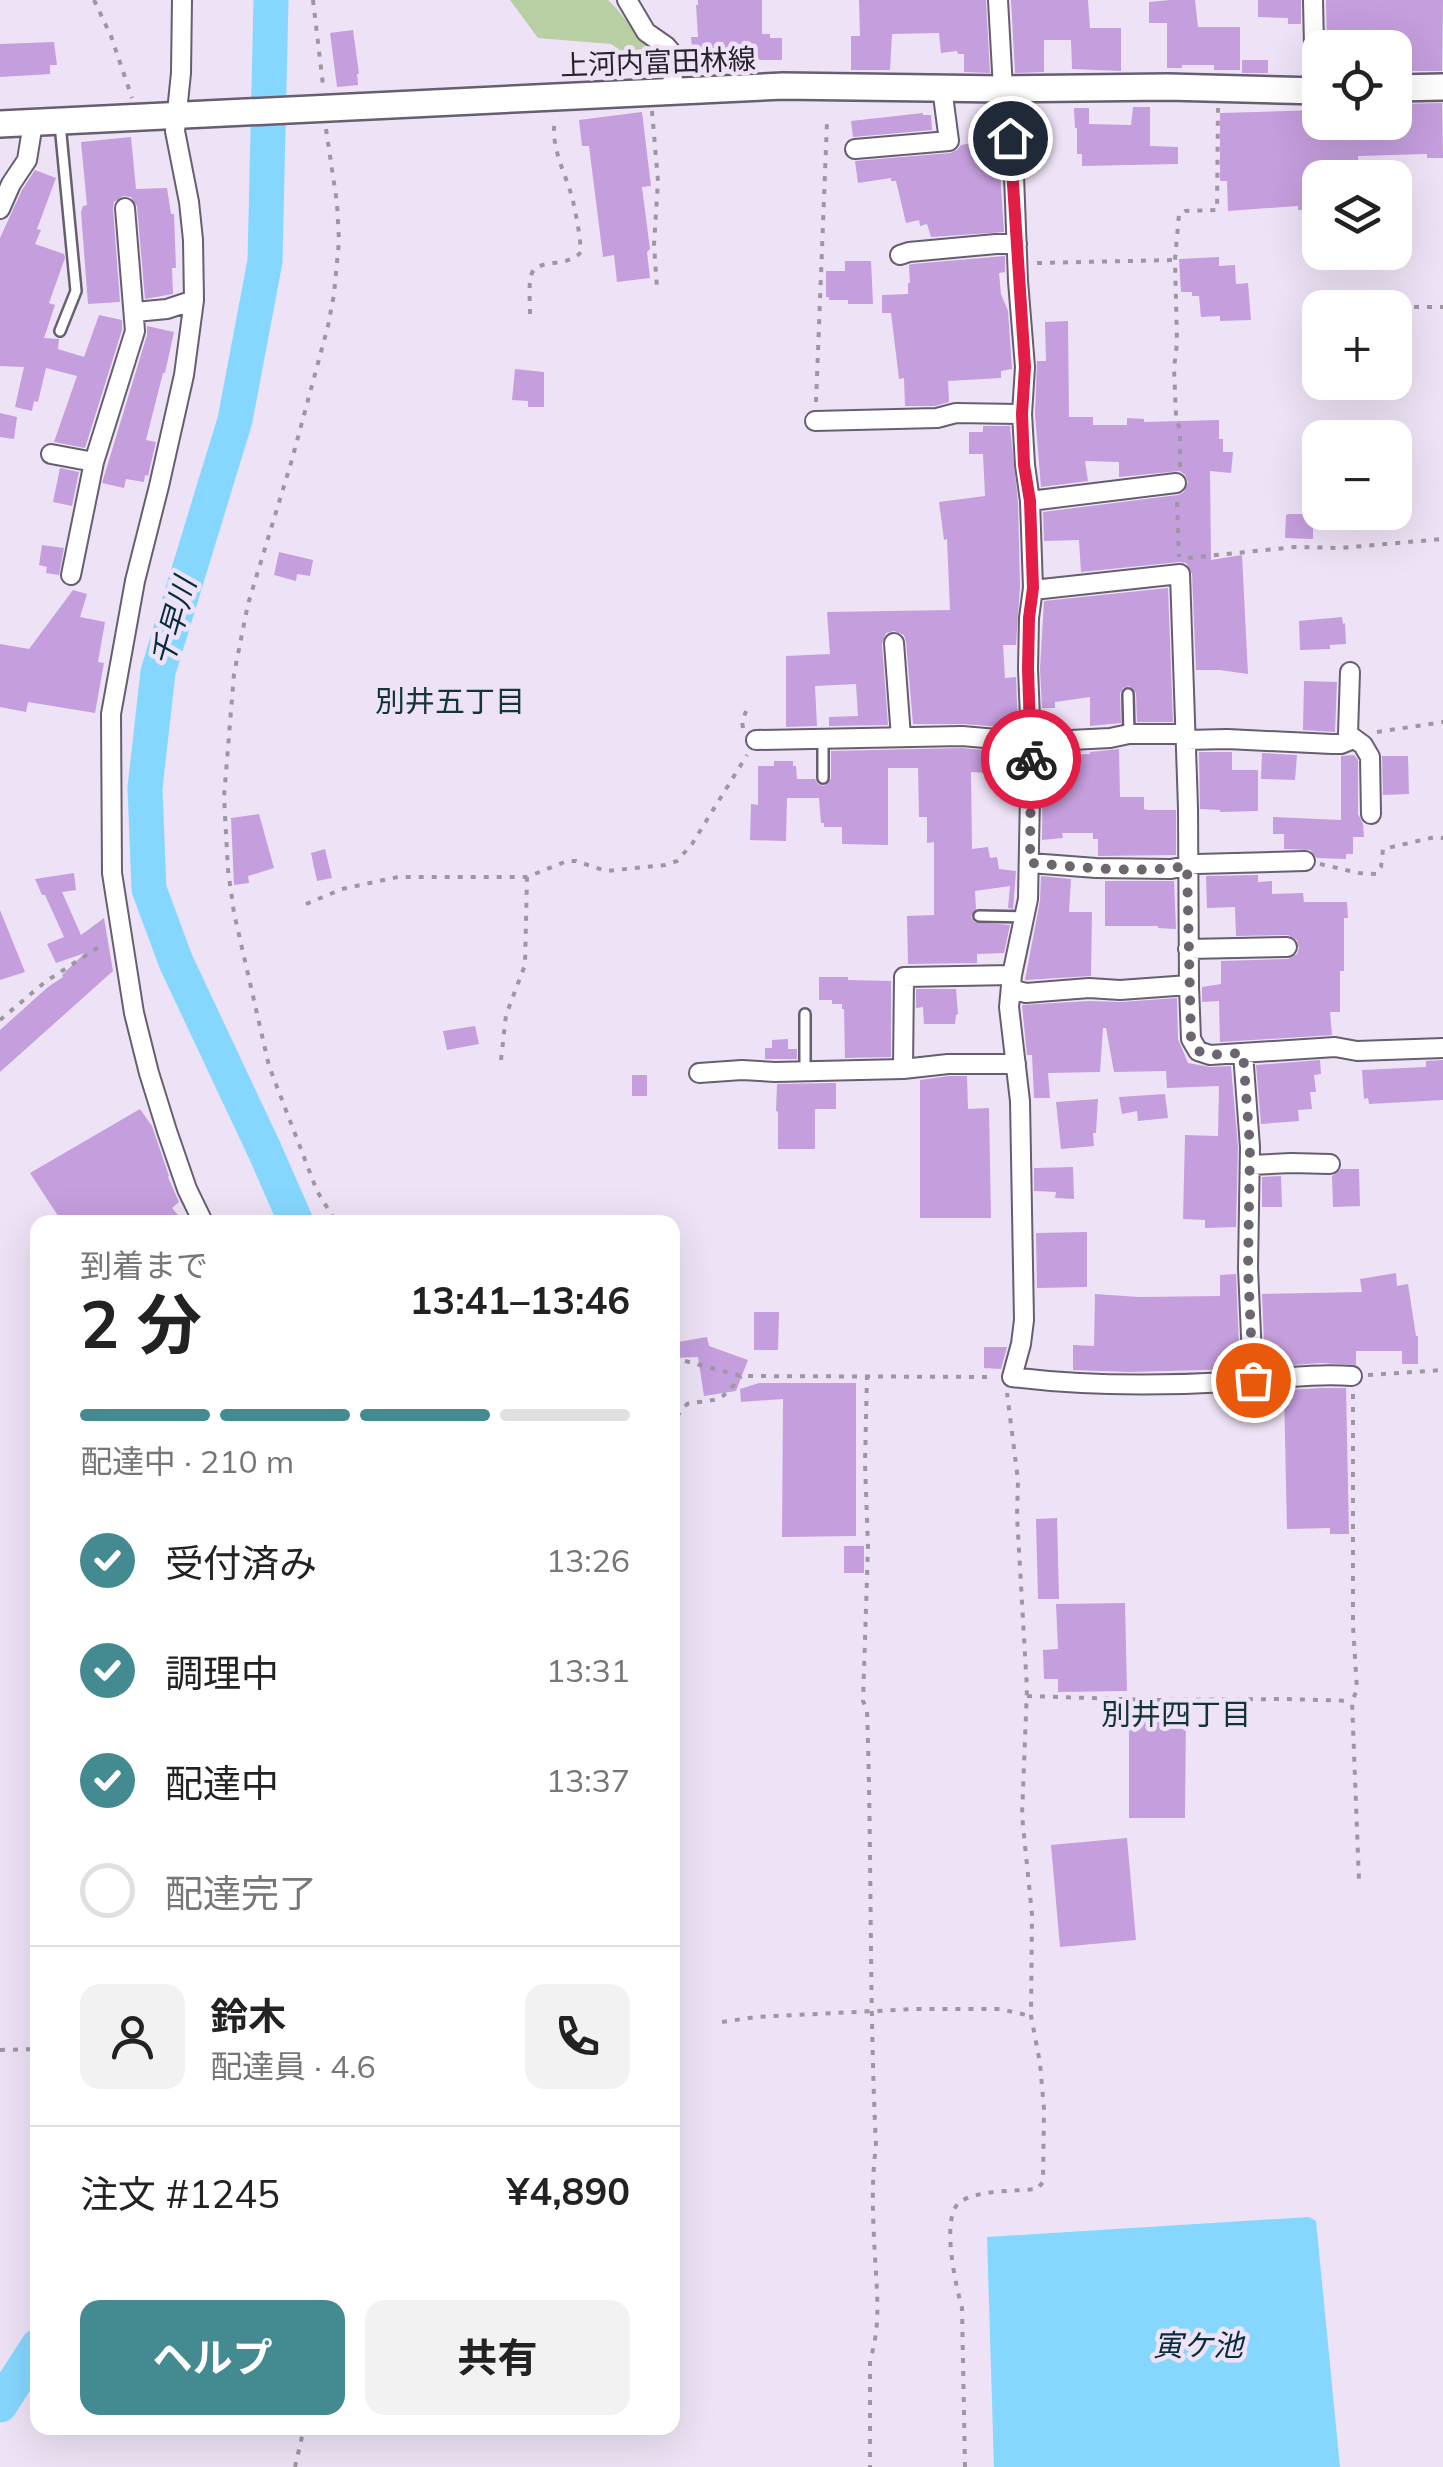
<!DOCTYPE html>
<html lang="ja">
<head>
<meta charset="utf-8">
<style>
	:root { --surface:#fff; --page:#f2f2f2; --text:#222; --muted:#767676; --line:#e0e0e0; --accent:#438b90 }
	body { margin:0; font-family:Mulish,"Noto Sans JP",sans-serif; background:var(--page); color:var(--text); height:100vh; display:flex; flex-direction:column; font-size:38px; white-space:nowrap }
	* { box-sizing:border-box; margin:0 }
	p { font-size:32px; color:var(--muted) }
	.icon { flex:none; width:55px; height:55px; fill:none; stroke:currentColor; stroke-width:2; stroke-linecap:round; stroke-linejoin:round }
	.map { position:relative; flex:1; overflow:hidden }
	.sheet { position:absolute; left:30px; top:1215px; width:650px; height:1220px; display:flex; flex-direction:column; background:var(--surface); border-radius:20px; box-shadow:0 10px 40px #0002 }
	.sheet>* { flex:none }
	.controls { position:absolute; left:1302px; top:30px; display:grid; gap:20px }
	.controls a { display:grid; place-items:center; width:110px; height:110px; border-radius:20px; background:var(--surface); box-shadow:0 10px 40px #0002; font-size:50px }
	.pin { position:absolute; display:grid; place-items:center; width:85px; height:85px; color:#fff; margin:-42px; border:5px solid #fff; border-radius:50%; box-shadow:0 2px 10px #0007 }
	.courier { position:absolute; display:grid; place-items:center; width:100px; height:100px; margin:-50px; border:8px solid #e11d48; border-radius:50%; background:#fff; color:#222; box-shadow:0 2px 12px #0007 }
	.headline em { font-style:normal; font-weight:700 }
	.headline div { display:flex; flex-direction:column-reverse }
	.headline { display:flex; align-items:center; justify-content:space-between; height:170px; padding:0 50px }
	h1 { font-size:65px; font-weight:700; line-height:75px }
	.bar { display:grid; grid-template-columns:repeat(4,1fr); gap:15px 10px; align-content:center; height:120px; padding:0 50px }
	.bar i { height:12px; border-radius:8px; background:var(--line) }
	.bar .current { background:var(--accent) }
	.bar p { grid-column:span 4 }
	.line { display:flex; align-items:center; gap:25px; padding:0 50px; border-top:2px solid var(--line) }
	.line div { flex:1 }
	.round { display:grid; place-items:center; flex:none; width:105px; height:105px; border-radius:20px; background:var(--page) }
	ol { padding:0 50px; list-style:none }
	li { display:flex; align-items:center; gap:30px; height:110px }
	li p { margin-inline-start:auto }
	li .icon { padding:10px; border-radius:50%; background:var(--accent); color:#fff; stroke-width:4 }
	li:last-child { color:var(--muted) }
	li i { width:55px; height:55px; border:5px solid var(--line); border-radius:50% }
	.button { display:flex; gap:20px; margin-top:auto; padding:20px 50px }
	.button a { flex:1; height:115px; border-radius:20px; background:var(--accent); color:#fff; font-size:40px; font-weight:700; line-height:115px; text-align:center }
	.button a+a { background:var(--page); color:var(--text) }
	.map>svg:first-child { display:block }
	.green { fill:#b8cea3 }
	.water { fill:#86d7ff }
	.lines { fill:none; stroke-linecap:round; stroke-linejoin:round }
	.river { stroke:#86d7ff; stroke-width:35 }
	.building { fill:#c49edd }
	.lane-casing { stroke:#675e6e; stroke-width:14 }
	.street-casing { stroke:#675e6e; stroke-width:22 }
	.secondary-casing { stroke:#675e6e; stroke-width:30 }
	.path { stroke:#9f96a4; stroke-width:4; stroke-dasharray:5 8; stroke-linecap:butt }
	.lane { stroke:#fff; stroke-width:9 }
	.street { stroke:#fff; stroke-width:18 }
	.secondary { stroke:#fff; stroke-width:25 }
	.done { stroke:#6d6671; stroke-width:10; stroke-dasharray:0 18 }
	.route { stroke:#e11d48; stroke-width:12 }
	.labels { text-anchor:middle; stroke-width:9; stroke-linejoin:round; paint-order:stroke }
	.street-label { font-size:28px; fill:#28232a; stroke:#eee3f6 }
	.water-label { font-size:30px; font-style:italic; fill:#062d3d; stroke:#eee3f6 }
	.neighbourhood-label { font-size:30px; fill:#133538; stroke:#eee3f6 }
</style>
</head>
<body>
<div class="map">
<svg width="1443" height="2467" viewBox="0 0 1443 2467">
	<rect width="100%" height="100%" fill="#eee3f6"/>
	<path class="green" d="M510,0H608C621,12 630,27 642,39C657,55 657,50 666,73H652L611,44L538,38Z"/>
	<path class="water" d="M1309,2217L1316,2221L1340,2467H994L987,2237Z"/>
	<g class="lines">
		<path class="river" d="M271,0L265,261L235,420L158,672L145,788L149,889L176,962L264,1149L296,1222
			M0,2405L38,2346"/>
	</g>
	<path class="building" d="M698,0H762V34H770V38H782V60H755V56L693,61L691,37H698L696,5H698Z
		M859,0H986L990,73L964,72V54H958L957,51L941,53L939,33L892,34L890,70H851V36H860Z
		M1011,0H1088L1090,28H1121V71L1072,69L1071,40H1044V72L1015,73Z
		M1170,0H1195L1198,27H1240V70H1214V65H1182V68H1167V23H1149V2Z
		M1258,0H1301V24H1288V18L1258,17Z
		M1326,0H1443L1442,71H1396L1394,33L1342,36L1343,48H1327Z
		M353,30L359,74H357L358,85L337,87L330,33Z
		M54,42L57,65H50V74L0,77V44Z
		M1242,60H1268V73H1242Z
		M1442,103L1443,158H1427V154L1358,156L1359,178H1320V210H1298V206L1228,211L1227,181H1220V113L1320,110V122H1395V104Z
		M1133,107H1150V146L1178,147V164L1082,166V154H1077V128H1075L1074,108H1089V124L1131,125Z
		M642,112L651,186L642,187L650,249L647,252L650,278L617,282L614,255L603,257L589,146H582L579,120Z
		M923,113V115H931L932,130L853,137L851,121Z
		M1026,118H1046V150H1024Z
		M131,137L136,189L167,188L171,214H174L176,268H172L173,294L145,299L137,206L131,197L123,196L114,202L113,209L120,302L88,304L81,212L83,206L87,205L81,142Z
		M973,143H998L1004,232L931,237L927,224L920,226L919,220L906,223L896,181H891V178L858,183L855,161L950,153L957,150L961,145Z
		M35,170L56,178L37,229L41,230L35,244L64,254L65,258L49,303L55,305L44,338L59,339L58,349L84,357L99,315L122,320V330L85,448L54,442L77,376L46,368L38,402L34,401L32,411L15,407L24,367L0,366V238L22,190Z
		M1005,256V272L999,273L1001,294L1008,311L1012,369L1001,371V378L948,381L949,402L935,406H905L904,378L899,379L891,313H882V295L908,294V283H910L909,265L912,264Z
		M1219,257V266L1235,265L1236,284L1248,283L1251,320L1220,321V316L1201,317L1199,296H1192V292H1181L1179,259Z
		M845,261H871L873,304H848V300H829V297H826V271H845Z
		M1068,321L1069,417H1093V425H1127V418L1144,419V422L1219,420V439H1223V452H1233L1231,473L1210,471L1211,560L1242,555L1248,674L1220,670H1196L1192,574L1186,563L1179,562L1081,572L1079,540L1044,541L1043,512L1178,495L1184,492L1188,482L1185,475L1180,471L1119,477V462L1085,461L1088,481L1041,487L1035,414L1037,361H1046L1045,322Z
		M147,326L174,332L165,373H163L146,440L156,442L148,476L145,475L144,482L126,479L124,488L102,483L147,335Z
		M515,369L544,372V407H528V401L512,400Z
		M0,413L17,417L14,439L0,437Z
		M983,426H1010L1018,502L1020,587L1016,645H1003L1005,678L1016,677L1018,728L963,724H913L906,642L904,635L894,631L886,633L882,644L888,725L829,726V717L858,716L856,684L815,686L817,726L786,727V656L830,654L827,612L950,610L947,539L944,540L939,502L985,496L983,454H969V432H983Z
		M60,468L79,472L72,506L53,502Z
		M1288,514H1313V539L1285,538L1286,515Z
		M42,545L64,548L59,575L46,573L47,567L39,565Z
		M279,552L313,560L310,576L297,574L296,581L274,575Z
		M1168,588L1173,722H1137L1136,693L1129,686L1123,688L1120,693L1121,723L1090,726V697L1055,702V708H1042L1040,669L1044,601Z
		M73,590L87,594L80,617L105,622L98,662L104,663L95,713L28,702L26,712L0,707V644L29,649Z
		M1342,617L1343,624L1345,623L1346,644L1330,645V649L1300,650L1299,621Z
		M1304,681L1337,682L1335,732L1303,730Z
		M962,748L1018,753V787L1002,788L1001,774L971,772L972,849L988,847L990,858L997,857L999,869L1016,871L1013,909L1008,908L1010,886L975,891L976,909L971,917L974,922L1010,925L1004,953L977,954V963L908,964L907,916L934,915V842L927,843V817H919L918,768H888V845L842,844V827H824V823H821L819,798H787L786,841L750,840L751,804L758,805V766H774V761H793V766H796L797,779H815L818,784L824,786L831,779V751Z
		M1119,749L1120,797H1144V809L1147,810H1176V855L1098,856V839H1093V833H1062L1063,838L1042,840L1043,756L1090,754V752Z
		M1199,752H1232V770H1258V811L1220,812V810L1200,809Z
		M1262,753L1297,755L1295,780L1261,779Z
		M1354,755L1358,760V814L1363,824L1364,837H1353V854H1346V859L1317,858L1310,850L1284,849V834H1273V817L1341,820V756Z
		M1382,756H1408L1409,794L1383,795Z
		M259,814L274,868L248,876L249,883L234,885L231,818Z
		M325,849L332,878L317,881L311,853Z
		M74,873L76,890L62,892L81,935L104,918L113,971L0,1072V1030L48,987L63,977L62,975L85,953L56,963L47,944L64,937L45,895H42L35,879Z
		M1258,875V882L1272,881V894L1303,893L1304,902H1347L1348,918H1344V971H1340V1012H1330L1332,1035L1220,1042L1219,1001L1202,1002V987L1221,984V961L1288,959L1297,954L1299,948L1297,940L1288,935L1236,936L1235,907L1207,908L1206,876Z
		M1041,876L1071,879L1069,912H1092L1091,976L1025,980L1040,901Z
		M1105,881H1174L1176,929L1158,928V926H1105Z
		M0,910L25,972L0,980Z
		M819,977H848V980L891,981V1057L845,1058L844,1009H842V1004H832V1000H819Z
		M916,989H956L958,1014L956,1015L955,1024H924L923,1007L916,1008Z
		M1177,998L1178,1039L1188,1063L1210,1067L1231,1066L1238,1147L1236,1227L1205,1228V1220L1183,1219L1185,1135L1218,1136L1219,1086L1167,1088L1166,1071L1114,1072L1106,1028H1103L1100,1072L1048,1073L1050,1098H1034L1032,1055H1027L1022,1005L1089,1001L1121,1002Z
		M475,1026L479,1044L447,1050L443,1031Z
		M788,1039V1049H797V1059H765V1048H772V1040Z
		M1320,1060L1321,1074L1314,1075L1316,1092H1310L1312,1109L1298,1110L1299,1121L1261,1124L1256,1065Z
		M1443,1060V1100L1369,1104L1368,1098L1364,1099L1362,1070L1426,1067V1061Z
		M632,1075H647V1096H632Z
		M949,1076H967L968,1109L989,1108L991,1218H920V1080Z
		M836,1083V1109H815V1149H778V1112L776,1111L777,1084Z
		M1165,1094L1168,1118L1138,1121L1137,1111L1122,1114L1119,1097Z
		M1098,1099L1096,1133H1093L1094,1146L1061,1149L1056,1102Z
		M140,1109L152,1126L169,1176L168,1177L179,1202L172,1208L184,1222H62L30,1173Z
		M1073,1167L1074,1199L1055,1198L1056,1192L1034,1191V1168Z
		M1341,1169H1359L1360,1206L1333,1207L1332,1176Z
		M1281,1176L1282,1207H1262V1177Z
		M1087,1232V1287L1037,1288L1036,1233Z
		M1396,1273L1397,1286L1408,1284L1416,1336H1418V1364H1402V1351H1356V1365L1321,1363L1265,1367L1262,1294L1362,1292L1360,1279Z
		M1236,1274L1240,1369L1130,1372L1073,1370V1345L1094,1346L1095,1294L1139,1297L1220,1296V1275Z
		M754,1312H779L778,1350H754Z
		M707,1337L709,1346L748,1360L736,1391L704,1396L698,1357L672,1358V1343Z
		M984,1347H1007L1001,1369L984,1368Z
		M759,1383H856V1536L782,1537L783,1399L741,1402L740,1389Z
		M1322,1388H1346L1349,1534H1330V1528L1287,1529L1284,1390Z
		M1057,1518L1059,1599H1038L1036,1519Z
		M844,1546H864V1573H844Z
		M1125,1603L1127,1691L1058,1692V1679H1044L1043,1650L1058,1649L1056,1604Z
		M1129,1711H1186L1185,1818H1129Z
		M1127,1838L1136,1940L1060,1947L1051,1845Z"/>
	<g class="lines">
		<defs>
			<path id="lane" d="M60,124L76,291L60,331
				M1128,694L1129,734
				M823,739V778
				M979,916L1025,917
				M805,1071V1014"/>
			<path id="street" d="M182,0L181,73L175,131L189,202L193,240L194,300L184,375L159,486L135,581L111,714L112,873L134,1013L149,1073L167,1131L187,1189L203,1222
				M627,0L646,32L666,46L672,53L673,91
				M998,0L1003,89L1006,100L1014,176L1018,281L1025,367L1022,414L1025,465L1030,501L1033,588L1029,618L1028,669L1031,742L1028,899L1012,975L1009,1007L1020,1101L1024,1320L1021,1344L1012,1377C1083,1386 1157,1386 1229,1382C1270,1380 1311,1373 1352,1376
				M1313,0L1315,91
				M855,149L949,141L942,88
				M0,209L11,184L27,160L33,123
				M900,255L909,252L996,244H1017
				M135,312L167,309L194,300
				M815,421L937,418L956,413L1022,414
				M51,454L94,462L135,331L125,208
				M1030,501L1176,483
				M71,575L94,462
				M1033,590L1180,574L1188,808L1189,987L1191,1039L1198,1051L1210,1055L1335,1047L1357,1051L1443,1048
				M894,643L901,737
				M1350,672L1348,734L1363,745L1370,757L1371,814
				M756,740L962,736L1031,742L1110,738L1129,734H1186
				M1186,740L1227,739L1332,744H1341L1353,739
				M1030,863L1096,868L1171,869L1197,864L1305,861
				M1188,949L1287,947
				M1011,989L1026,993L1089,988L1120,990L1189,985
				M1243,1053L1250,1147L1248,1268L1253,1380
				M903,1069L904,977L1012,975
				M699,1073L742,1070L775,1072L903,1069L948,1064H1016
				M1251,1165L1291,1163L1330,1164"/>
			<path id="secondary" d="M1395,88L1443,87
				M0,124L783,86L1003,89L1168,87L1320,91"/>
		</defs>
		<use href="#lane" class="lane-casing"/>
		<use href="#street" class="street-casing"/>
		<use href="#secondary" class="secondary-casing"/>
		<path class="path" d="M94,0L111,36L132,98
			M313,0L323,85
			M652,111L658,181L654,245L657,288
			M326,129L337,203L339,241L334,294L328,326L291,463L248,604L234,674L224,797L228,870L234,913L269,1066L317,1191L336,1222
			M1037,263L1173,260
			M1336,307H1443
			M530,314C530,303 529,292 530,281C532,254 564,271 581,252C580,235 576,214 572,197C565,172 550,147 555,119
			M816,402L827,122
			M1180,467V431L1176,416L1174,368L1177,343L1175,260L1179,214L1185,211L1217,210L1218,108
			M1177,502L1179,557
			M1188,558L1295,547L1340,548L1443,539
			M743,728L742,721L749,704
			M1377,732L1443,722
			M1320,864L1359,873L1376,874L1381,867L1383,849L1435,837L1443,838
			M306,904L342,889L398,877H527L567,861H576L606,871L665,865L677,861L692,844L747,755
			M0,1020L45,982L105,943
			M501,1060L506,1015L525,965L527,877
			M685,1361L741,1376L994,1377
			M867,1375L865,1463L868,1547L863,1701L867,1710C872,1855 869,2001 876,2146C871,2183 873,2220 875,2257C877,2292 881,2327 870,2360V2467
			M1368,1375L1443,1370
			M1353,1394V1626L1357,1690L1352,1701L1359,1881
			M672,1455L677,1416L687,1404C719,1398 719,1405 741,1376
			M1027,1696L1150,1700L1285,1699L1352,1701
			M722,2022L756,2017L915,2009H1000L1031,2016
			M0,2050L38,2049
			M295,2467L304,2428
			M965,2467L962,2308C956,2287 940,2216 960,2202C976,2190 1017,2191 1037,2189L1043,2182L1044,2109L1040,2063L1031,2016L1032,1915L1022,1815L1027,1689L1017,1516L1018,1480L1007,1393"/>
		<use href="#lane" class="lane"/>
		<use href="#street" class="street"/>
		<use href="#secondary" class="secondary"/>
	</g>
	<g class="lines">
		<path class="done" d="M1031,759L1030,863C1081,867 1136,874 1187,866L1191,1039L1198,1051L1210,1055L1243,1053L1250,1147L1248,1268L1253,1380"/>
		<path class="route" d="M1010,138L1025,367L1022,414L1024,465L1030,501L1033,588L1029,618L1028,669L1031,759"/>
	</g>
	<g class="labels">
		<g class="street-label">
			<text transform="translate(658 62) rotate(-2)" y="10">上河内富田林線</text>
		</g>
		<g class="water-label">
			<text transform="translate(174 622) rotate(-74)" y="10">千早川</text>
			<text x="1198" y="2356">寅ケ池</text>
		</g>
		<g class="neighbourhood-label">
			<text x="450" y="712">別井五丁目</text>
			<text x="1176" y="1725">別井四丁目</text>
		</g>
	</g>
</svg>
<div class="controls">
<a><svg class="icon" aria-label="locate" viewBox="0 0 24 24"><circle cx="12" cy="12" r="6"/><path d="M12 2v4M12 18v4M2 12h4M18 12h4"/></svg></a>
<a><svg class="icon" aria-label="layers" viewBox="0 0 24 24"><path d="M12 4l9 5-9 5-9-5zM3 14l9 5 9-5"/></svg></a>
<a>+</a>
<a>−</a>
</div>
<div class="pin" style="left:1253px;top:1380px;background:#ea580c"><svg class="icon" aria-label="bag" viewBox="0 0 24 24"><path d="M5 8h14l-1 12H6zM9 8a3 3 0 0 1 6 0"/></svg></div>
<div class="pin" style="left:1010px;top:138px;background:#1f2937"><svg class="icon" aria-label="home" viewBox="0 0 24 24"><path d="M3 11l9-7 9 7M6 9v11h12V9"/></svg></div>
<div class="courier" style="left:1031px;top:759px"><svg class="icon" aria-label="bike" viewBox="0 0 24 24"><circle cx="6" cy="16" r="4"/><circle cx="18" cy="16" r="4"/><path d="M6 16l4-8h5l3 8M10 8l3 8H6M13 5h3"/></svg></div>
<section class="sheet">
<div class="headline"><div><h1>2 分</h1><p>到着まで</p></div><em>13:41–13:46</em></div>
<div class="bar"><i class="current"></i><i class="current"></i><i class="current"></i><i></i><p>配達中 · 210 m</p></div>
<ol>
<li><svg class="icon" aria-label="check" viewBox="0 0 24 24"><path d="M5 12l5 5 9-10"/></svg>受付済み<p>13:26</p></li>
<li><svg class="icon" aria-label="check" viewBox="0 0 24 24"><path d="M5 12l5 5 9-10"/></svg>調理中<p>13:31</p></li>
<li><svg class="icon" aria-label="check" viewBox="0 0 24 24"><path d="M5 12l5 5 9-10"/></svg>配達中<p>13:37</p></li>
<li><i></i>配達完了</li>
</ol>
<div class="line" style="height:180px"><a class="round"><svg class="icon" aria-label="person" viewBox="0 0 24 24"><circle cx="12" cy="8" r="4"/><path d="M4 21q1-7 8-7t8 7"/></svg></a><div><b>鈴木</b><p>配達員 · 4.6</p></div><a class="round"><svg class="icon" aria-label="phone" viewBox="0 0 24 24"><path d="M5 4h4l2 5-3 2q2 4 5 5l2-3 5 2v4C11 20 4 13 5 4z"/></svg></a></div>
<div class="line" style="height:130px"><div>注文 #1245</div><b>¥4,890</b></div>
<div class="button"><a>ヘルプ</a><a>共有</a></div>
</section>
</div>
</body>
</html>
